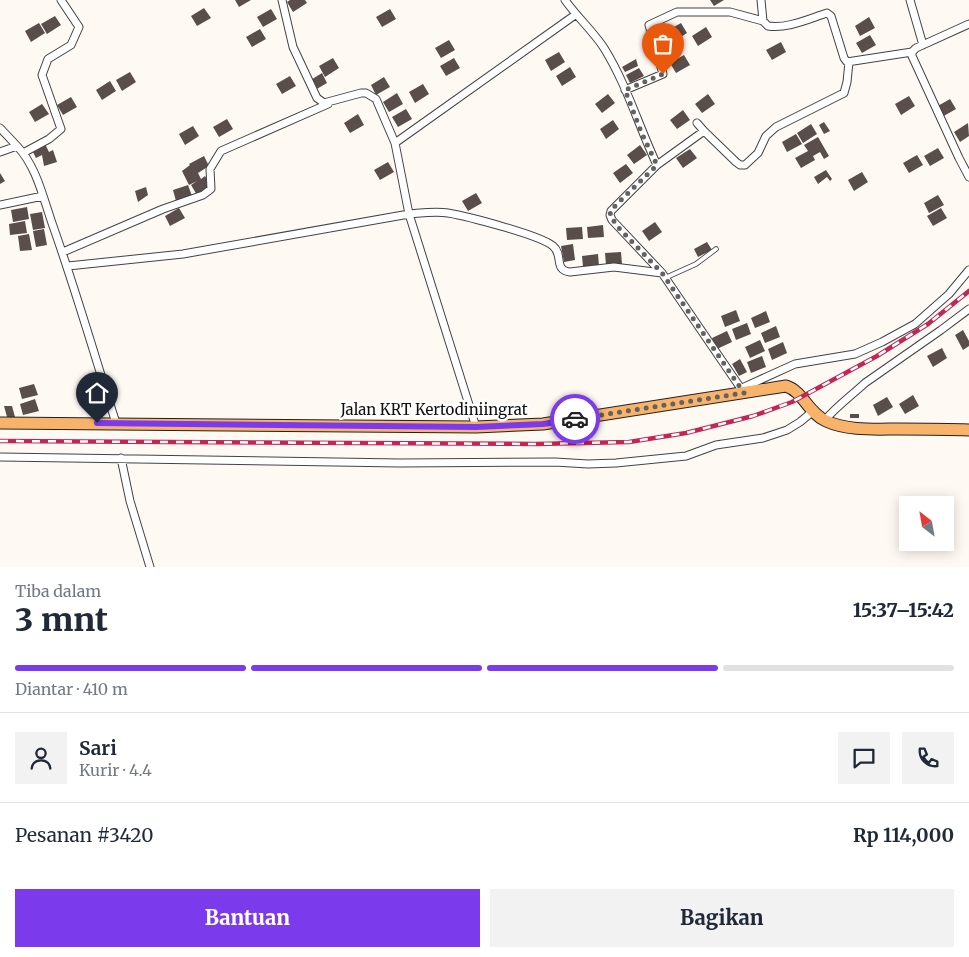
<!DOCTYPE html>
<html lang="id">
<head>
<meta charset="utf-8">
<style>
	:root { --surface:#fff; --page:#f2f2f3; --text:#1f2937; --muted:#747a83; --line:#e0e1e3; --accent:#7c3aed }
	body { margin:0; font-family:Merriweather,serif; background:var(--page); color:var(--text); height:100vh; display:flex; flex-direction:column; font-size:19px; white-space:nowrap }
	* { box-sizing:border-box; margin:0 }
	p { font-size:16px; color:var(--muted) }
	.icon { flex:none; width:28px; height:28px; fill:none; stroke:currentColor; stroke-width:2; stroke-linecap:round; stroke-linejoin:round }
	.map { position:relative; height:567px; overflow:hidden }
	.panel { display:flex; flex-direction:column; background:var(--surface); flex:1 }
	.panel>* { flex:none }
	.needle { width:32px; rotate:329deg }
	.buttons { position:absolute; left:899px; top:496px; display:grid; gap:10px }
	.buttons a { display:grid; place-items:center; width:55px; height:55px; border-radius:0px; background:var(--surface); box-shadow:0 2px 12px #0003; font-size:25px }
	.pin { position:absolute; display:grid; place-items:center; width:42px; height:42px; color:#fff; margin:-51px -21px; border-radius:50% 50% 50% 0; rotate:-45deg; box-shadow:0 0 5px #0007 }
	.pin .icon { rotate:45deg }
	.courier { position:absolute; display:grid; place-items:center; width:50px; height:50px; margin:-25px; border:4px solid #7c3aed; border-radius:50%; background:#fff; color:#222; box-shadow:0 1px 6px #0007 }
	.summary em { font-style:normal; font-weight:800 }
	.summary div { display:flex; flex-direction:column-reverse }
	.summary { display:flex; align-items:center; justify-content:space-between; height:85px; padding:0 15px }
	h1 { font-size:32px; font-weight:800; line-height:38px }
	.bar { display:grid; grid-template-columns:repeat(4,1fr); gap:8px 5px; align-content:center; height:60px; padding:0 15px }
	.bar i { height:6px; border-radius:4px; background:var(--line) }
	.bar .current { background:var(--accent) }
	.bar p { grid-column:span 4 }
	.line { display:flex; align-items:center; gap:12px; padding:0 15px; border-top:1px solid var(--line) }
	.line div { flex:1 }
	.round { display:grid; place-items:center; flex:none; width:52px; height:52px; border-radius:0px; background:var(--page) }
	.cta { display:flex; gap:10px; margin-top:auto; padding:10px 15px }
	.cta a { flex:1; height:58px; border-radius:0px; background:var(--accent); color:#fff; font-size:20px; font-weight:800; line-height:58px; text-align:center }
	.cta a+a { background:var(--page); color:var(--text) }
	.map>svg:first-child { display:block }
	.building { fill:#594e4c }
	.lines { fill:none; stroke-linecap:round; stroke-linejoin:round }
	.service-casing { stroke:#434343; stroke-width:5.5 }
	.minor-casing { stroke:#434343; stroke-width:9 }
	.primary-casing { stroke:#212121; stroke-width:13 }
	.service { stroke:#fff; stroke-width:4 }
	.minor { stroke:#fff; stroke-width:7 }
	.primary { stroke:#f8b26a; stroke-width:11 }
	.rail-casing { stroke:#c12655; stroke-width:4.5 }
	.rail { stroke:#fff; stroke-width:2.5; stroke-dasharray:8; stroke-linecap:butt }
	.done { stroke:#64625f; stroke-width:5; stroke-dasharray:0 9 }
	.route { stroke:#7c3aed; stroke-width:6 }
	.labels { text-anchor:middle; stroke-width:5; stroke-linejoin:round; paint-order:stroke }
	.street-label { font-size:15px; fill:#101010; stroke:#fff }
</style>
</head>
<body>
<div class="map">
<svg width="969" height="567" viewBox="0 0 969 567">
	<rect width="100%" height="100%" fill="#fff9f3"/>
	<path class="building" d="M235,0H251L239,7Z
		M290,0H305L307,3L293,12L287,2Z
		M710,0H724L714,6Z
		M204,8L211,18L197,26L191,16Z
		M271,9L277,19L263,27L257,17Z
		M390,9L396,19L382,27L376,17Z
		M55,16L61,25L47,34L41,24Z
		M869,17L875,28L860,36L855,26Z
		M39,23L45,33L31,42L25,31Z
		M681,23L687,33L673,42L667,31Z
		M706,27L712,37L698,46L692,36Z
		M260,29L266,39L252,47L246,37Z
		M870,35L876,45L862,53L856,43Z
		M449,40L455,50L441,58L435,48Z
		M781,42L786,52L772,60L766,50Z
		M559,52L565,62L551,71L545,60Z
		M684,55L690,65L676,73L670,63Z
		M333,58L339,68L325,77L319,66Z
		M454,58L460,68L446,76L440,66Z
		M636,59L638,66L625,72L622,67Z
		M570,67L576,77L562,86L556,76Z
		M639,68L644,76L630,83L626,75Z
		M130,72L136,82L122,91L116,80Z
		M322,73L327,83L315,90L309,81Z
		M290,76L296,86L282,94L276,84Z
		M384,77L390,87L376,95L371,85Z
		M110,81L116,91L102,100L96,90Z
		M423,84L429,94L415,103L409,92Z
		M397,93L403,104L389,112L383,102Z
		M608,94L615,103L602,113L595,104Z
		M708,94L715,104L702,113L695,104Z
		M909,96L915,106L901,115L895,104Z
		M71,97L77,107L63,115L57,105Z
		M950,99L956,109L942,117L936,107Z
		M42,104L49,114L35,122L29,112Z
		M406,109L412,119L398,127L392,117Z
		M683,110L690,120L677,129L670,120Z
		M358,114L364,125L350,133L344,123Z
		M227,119L233,129L219,137L213,127Z
		M613,120L619,129L606,139L600,129Z
		M824,122L830,131L824,134L819,125Z
		M968,123L969,136L960,142L954,132Z
		M811,124L817,134L803,143L797,133Z
		M193,126L199,136L185,145L179,134Z
		M796,134L802,144L787,152L782,142Z
		M818,137L829,156L824,159L820,152L813,156L815,160L801,168L795,158L808,151L804,145Z
		M45,144L49,152L53,150L57,162L44,166L42,155L36,158L32,150Z
		M640,145L647,155L634,164L627,155Z
		M938,148L944,158L930,166L924,156Z
		M690,149L697,158L683,168L676,158Z
		M917,155L923,165L909,173L903,163Z
		M204,156L209,166L198,173L201,179L205,176L211,186L197,195L191,185L197,181L189,185L182,171L190,165L189,164Z
		M388,162L394,172L380,180L374,170Z
		M626,164L633,173L620,183L613,173Z
		M826,170L832,179L830,181L827,177L818,184L814,177Z
		M862,172L868,182L854,191L848,180Z
		M0,173L5,181L0,184Z
		M188,185L192,196L176,201L173,190Z
		M146,187L148,195L138,202L135,191Z
		M476,193L482,203L468,211L462,201Z
		M938,195L944,205L929,213L924,203Z
		M27,207L29,219L13,222L11,210Z
		M179,208L185,218L170,226L165,216Z
		M941,208L947,218L933,226L927,216Z
		M42,212L45,228L33,230L30,214Z
		M25,221L27,233L10,235L9,224Z
		M655,222L662,232L649,241L642,231Z
		M603,225L604,237L588,238L587,227Z
		M582,227L583,239L567,240L566,228Z
		M44,229L47,245L36,247L33,231Z
		M29,234L32,250L20,251L18,236Z
		M707,242L712,250L698,257L694,249Z
		M573,244L575,260L564,262L561,246Z
		M621,252L622,264L606,265L605,253Z
		M598,254L599,266L583,267L582,256Z
		M736,310L740,321L725,327L721,316Z
		M766,311L770,322L755,328L751,318Z
		M747,323L751,334L736,340L732,329Z
		M776,326L780,337L765,343L761,333Z
		M963,330L969,341V346L963,350L955,335Z
		M727,331L732,342L717,349L712,338Z
		M760,340L765,351L750,358L745,347Z
		M783,342L787,353L772,360L768,349Z
		M942,348L947,358L933,367L927,356Z
		M762,356L766,367L751,373L747,362Z
		M740,359L747,372L739,376L732,364Z
		M34,384L38,395L22,399L19,388Z
		M913,395L919,406L905,414L899,404Z
		M887,397L893,407L878,416L873,405Z
		M35,399L39,411L23,415L20,404Z
		M4,406H12L15,417H7Z
		M850,414H859V418H850Z"/>
	<g class="lines">
		<defs>
			<path id="service" d="M665,278L696,264L716,249"/>
			<path id="minor" d="M282,0L293,47L317,98L324,103L361,93H366L376,99L395,143L409,214L476,427
				M565,0C577,17 593,31 604,48C627,85 639,127 657,165
				M761,0L763,21
				M910,0L923,45
				M969,24L916,48L912,52V56L959,158L969,177
				M625,90L663,74L649,25L677,12H730L763,21L768,26C787,29 808,19 827,13L831,16L844,58L847,62L912,52
				M697,123L704,131
				M0,128L17,146
				M395,143L575,15
				M0,152L17,146C37,167 43,198 53,226C76,291 95,357 116,423
				M23,153L49,139L61,129L42,75L48,59L71,45L79,27L61,0
				M0,205L43,196
				M63,252L163,209L203,195L211,189L210,169L221,151L328,104
				M68,266L183,254L409,214C422,213 435,211 448,213C466,216 540,235 553,246C564,255 553,270 570,272L614,267L662,273
				M742,388L795,364L855,354L882,342L915,324L949,294L969,270
				M744,393L662,273L612,220L610,215L611,211L657,165L704,131L736,162L740,165H745L758,153L766,136L776,127L844,93L847,82L849,62
				M825,420C837,406 851,396 865,383L941,330L969,309
				M0,457L400,463L555,462L588,464L616,463L686,456L716,445L763,438L787,430L800,422L812,412
				M121,458L130,501L150,567"/>
			<path id="primary" d="M0,423L476,427L543,424L786,386C804,392 807,412 826,421C848,431 875,429 899,429C922,429 946,429 969,430"/>
		</defs>
		<use href="#service" class="service-casing"/>
		<use href="#minor" class="minor-casing"/>
		<use href="#primary" class="primary-casing"/>
		<use href="#service" class="service"/>
		<use href="#minor" class="minor"/>
		<use href="#primary" class="primary"/>
		<defs>
			<path id="rail" d="M0,441L536,444L629,442L686,433L753,416L792,402L877,356L928,324L969,291"/>
		</defs>
		<use href="#rail" class="rail-casing"/>
		<use href="#rail" class="rail"/>
	</g>
	<g class="lines">
		<path class="done" d="M575,419L744,393L662,273L617,226L610,215L611,210L616,205L657,165L642,134L625,90L663,74"/>
		<path class="route" d="M97,423L476,427L543,424L575,419"/>
	</g>
	<g class="labels">
		<g class="street-label">
			<text x="434" y="415">Jalan KRT Kertodiniingrat</text>
		</g>
	</g>
</svg>
<div class="buttons">
<a><svg class="needle" viewBox="-14 -14 28 28"><path d="M0-13l5 13h-10z" fill="#e53935"/><path d="M0 13l5-13h-10z" fill="#747a83"/></svg></a>
</div>
<div class="pin" style="left:663px;top:74px;background:#ea580c"><svg class="icon" aria-label="bag" viewBox="0 0 24 24"><path d="M5 8h14l-1 12H6zM9 8a3 3 0 0 1 6 0"/></svg></div>
<div class="pin" style="left:97px;top:423px;background:#1f2937"><svg class="icon" aria-label="home" viewBox="0 0 24 24"><path d="M3 11l9-7 9 7M6 9v11h12V9"/></svg></div>
<div class="courier" style="left:575px;top:419px"><svg class="icon" aria-label="car" viewBox="0 0 24 24"><path d="M5 17H2v-5l4-1 3-4h7l3 4 3 1v5h-3M9 17h6M6 11h13"/><circle cx="7" cy="17" r="2"/><circle cx="17" cy="17" r="2"/></svg></div>
</div>
<section class="panel">
<div class="summary"><div><h1>3 mnt</h1><p>Tiba dalam</p></div><em>15:37–15:42</em></div>
<div class="bar"><i class="current"></i><i class="current"></i><i class="current"></i><i></i><p>Diantar · 410 m</p></div>
<div class="line" style="height:90px"><a class="round"><svg class="icon" aria-label="person" viewBox="0 0 24 24"><circle cx="12" cy="8" r="4"/><path d="M4 21q1-7 8-7t8 7"/></svg></a><div><b>Sari</b><p>Kurir · 4.4</p></div><a class="round"><svg class="icon" aria-label="chat" viewBox="0 0 24 24"><path d="M4 5h16v11H9l-5 4z"/></svg></a><a class="round"><svg class="icon" aria-label="phone" viewBox="0 0 24 24"><path d="M5 4h4l2 5-3 2q2 4 5 5l2-3 5 2v4C11 20 4 13 5 4z"/></svg></a></div>
<div class="line" style="height:65px"><div>Pesanan #3420</div><b>Rp 114,000</b></div>
<div class="cta"><a>Bantuan</a><a>Bagikan</a></div>
</section>
</body>
</html>
